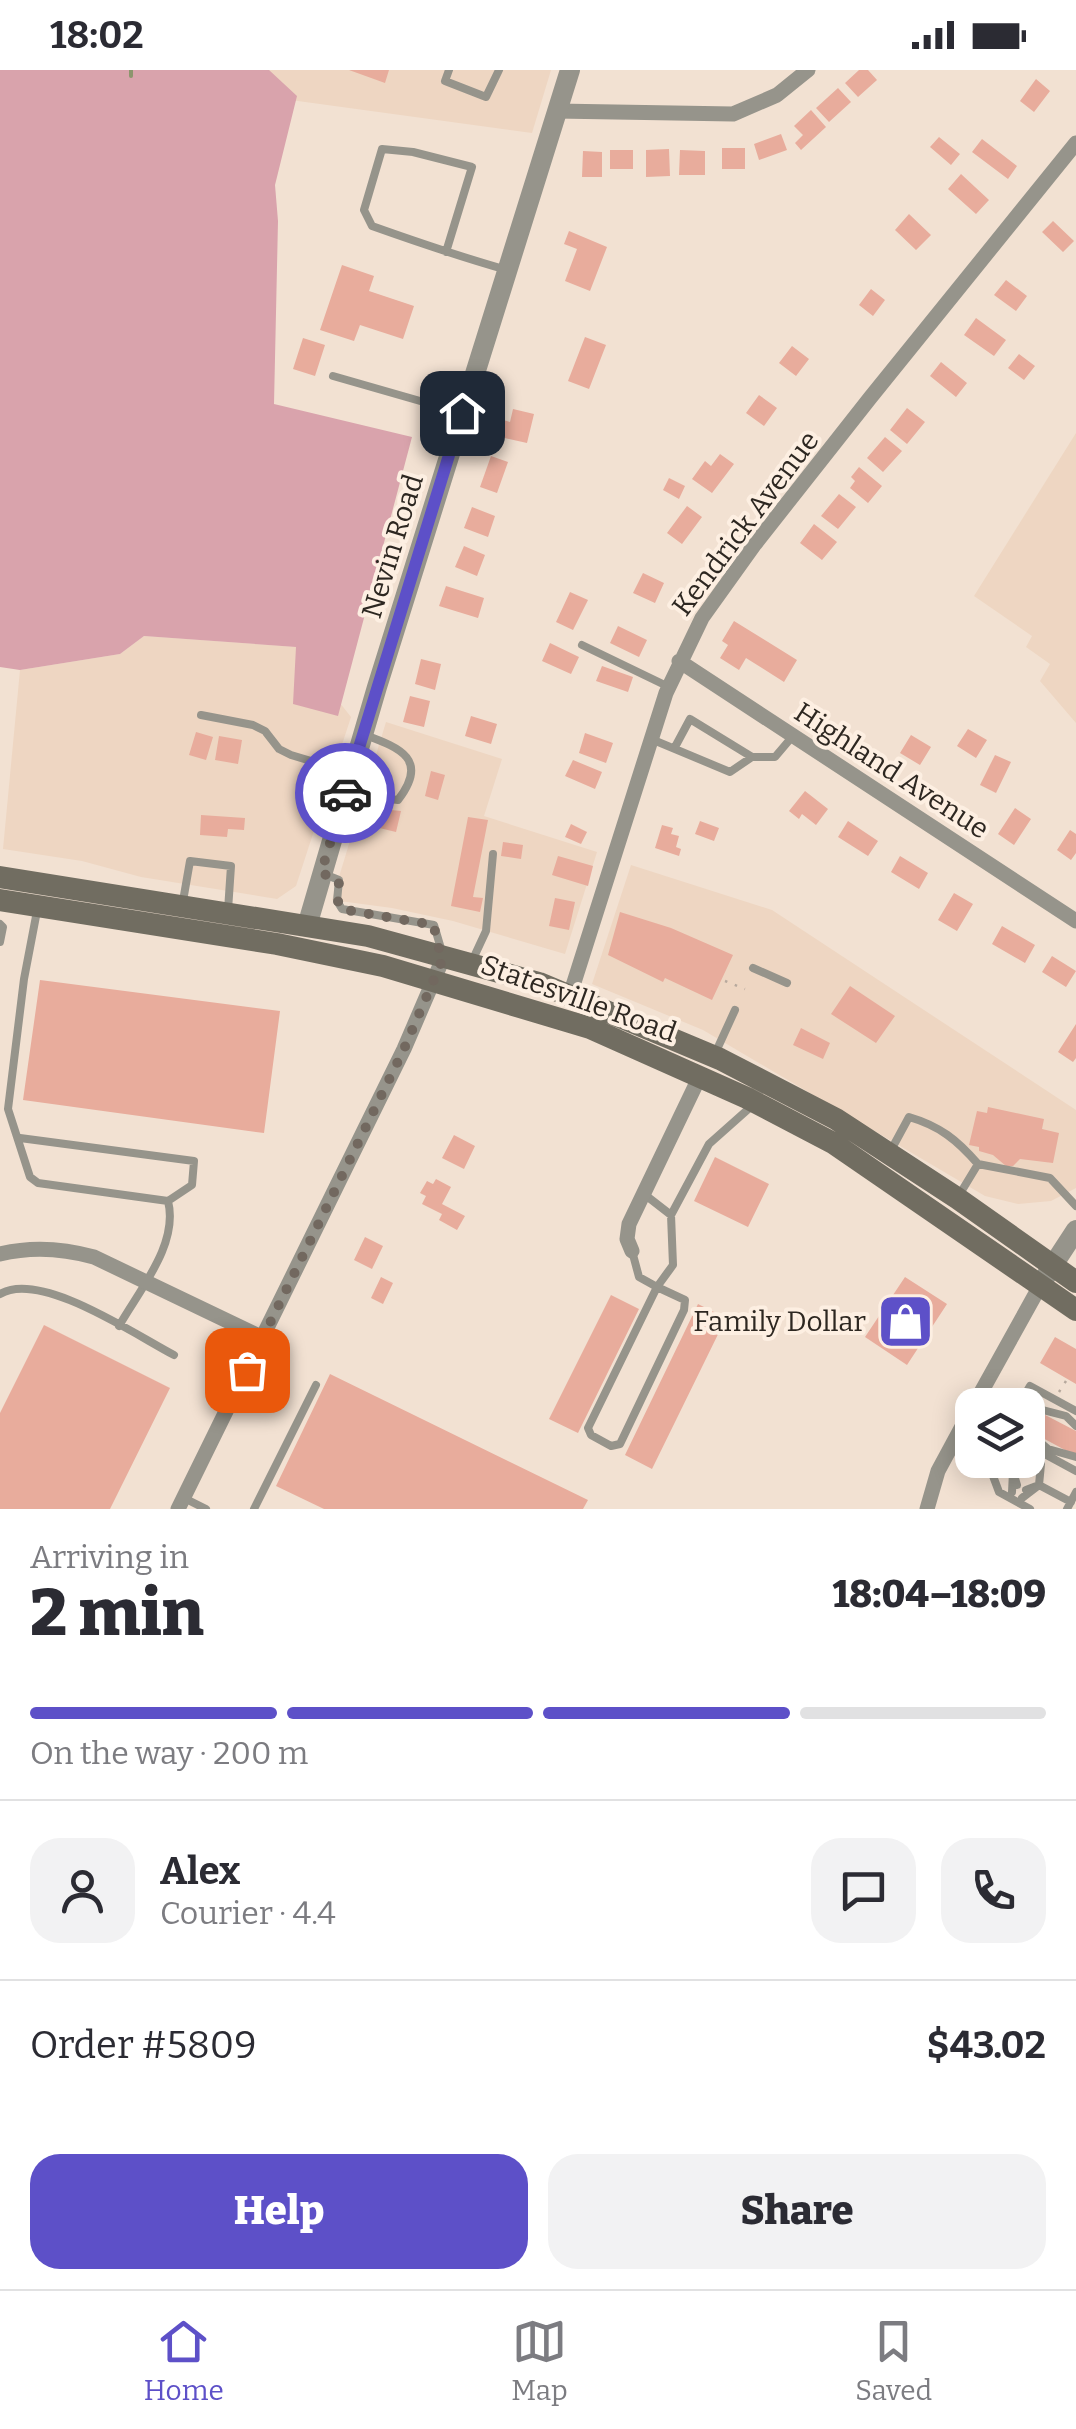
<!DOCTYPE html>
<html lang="en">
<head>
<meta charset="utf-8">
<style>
	:root { --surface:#fff; --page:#f2f2f3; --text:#2b2b33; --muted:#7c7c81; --line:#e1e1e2; --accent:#5d50c8 }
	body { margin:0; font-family:Bitter,serif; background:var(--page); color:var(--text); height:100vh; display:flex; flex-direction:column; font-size:38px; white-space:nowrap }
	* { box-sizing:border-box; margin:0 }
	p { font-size:32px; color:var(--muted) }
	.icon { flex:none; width:55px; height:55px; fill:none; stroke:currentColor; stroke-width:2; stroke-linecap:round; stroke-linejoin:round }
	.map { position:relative; height:1439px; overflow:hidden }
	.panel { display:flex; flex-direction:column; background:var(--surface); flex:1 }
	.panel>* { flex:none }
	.fabs { position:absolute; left:955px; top:1318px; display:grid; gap:20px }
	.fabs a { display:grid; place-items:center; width:90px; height:90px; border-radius:20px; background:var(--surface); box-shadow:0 5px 25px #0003; font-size:50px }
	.pin { position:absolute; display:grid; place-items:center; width:85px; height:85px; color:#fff; margin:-42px; border-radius:20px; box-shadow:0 5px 15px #0006 }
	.courier { position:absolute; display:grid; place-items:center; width:100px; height:100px; margin:-50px; border:8px solid #5d50c8; border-radius:50%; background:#fff; color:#222; box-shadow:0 2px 12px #0007 }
	.head em { font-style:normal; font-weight:800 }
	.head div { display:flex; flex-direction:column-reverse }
	.head { display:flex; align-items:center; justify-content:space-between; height:170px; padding:0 30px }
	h1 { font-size:65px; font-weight:800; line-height:75px }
	.bar { display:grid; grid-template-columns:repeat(4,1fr); gap:15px 10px; align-content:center; height:120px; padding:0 30px }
	.bar i { height:12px; border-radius:8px; background:var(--line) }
	.bar .current { background:var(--accent) }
	.bar p { grid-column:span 4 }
	.line { display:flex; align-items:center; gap:25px; padding:0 30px; border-top:2px solid var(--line) }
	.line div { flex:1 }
	.round { display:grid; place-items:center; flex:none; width:105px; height:105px; border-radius:30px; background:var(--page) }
	.primary-button { display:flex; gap:20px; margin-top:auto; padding:20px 30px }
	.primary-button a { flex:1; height:115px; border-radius:30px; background:var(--accent); color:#fff; font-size:40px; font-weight:800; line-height:115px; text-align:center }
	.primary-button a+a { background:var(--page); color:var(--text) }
	.status { display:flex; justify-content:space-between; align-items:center; height:70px; padding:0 50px; background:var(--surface); direction:ltr }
	.status svg { height:28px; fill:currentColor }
	.tabs { display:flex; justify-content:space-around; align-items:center; height:140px; border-top:2px solid var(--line); background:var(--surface); font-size:28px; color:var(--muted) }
	.tabs a { display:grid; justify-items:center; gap:5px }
	.tabs .current { color:var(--accent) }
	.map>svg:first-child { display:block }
	.built { fill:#eed6c2 }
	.green { fill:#d9a3ac }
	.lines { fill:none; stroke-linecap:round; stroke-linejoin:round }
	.stream { stroke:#8c956d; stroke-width:4 }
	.building { fill:#e8ac9c }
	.path { stroke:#b7a99d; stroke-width:2.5; stroke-dasharray:2.5 8; stroke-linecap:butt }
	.service { stroke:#96948b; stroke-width:8 }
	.minor { stroke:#96948b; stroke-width:15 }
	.tertiary { stroke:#96948b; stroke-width:20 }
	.secondary { stroke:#716d61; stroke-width:22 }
	.done { stroke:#72685f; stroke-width:10; stroke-dasharray:0 18 }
	.route { stroke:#5d50c8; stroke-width:12 }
	.labels { text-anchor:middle; stroke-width:8; stroke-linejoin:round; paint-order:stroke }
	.street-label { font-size:28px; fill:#2d2721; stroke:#fdefe2 }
	.poi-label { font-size:28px; fill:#2d2721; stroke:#fdefe2; text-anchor:end }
</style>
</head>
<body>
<div class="status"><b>18:02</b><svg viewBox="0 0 49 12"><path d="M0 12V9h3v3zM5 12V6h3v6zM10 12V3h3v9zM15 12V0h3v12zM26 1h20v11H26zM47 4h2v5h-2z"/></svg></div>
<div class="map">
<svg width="1076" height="1439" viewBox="0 0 1076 1439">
	<rect width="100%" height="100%" fill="#f2e1d2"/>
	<path class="built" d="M116,0H551L532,63L115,6Z
		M1076,363V653L1040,611L1050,594L1026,577L1032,566L974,526Z
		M144,566L296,577L351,647L296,816L277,829L141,807L82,791L3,779L20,600L120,584Z
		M386,652L502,689L484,746L597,782L565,884L453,851L392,838L332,830Z
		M631,795L772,840L1076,1040V1118L1051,1131L1018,1134L985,1126L703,960L592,914Z"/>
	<path class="green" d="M0,0H269L297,26L275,115L278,151L274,334L412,367L338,646L293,634L296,577L144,566L120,584L20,600L0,597Z"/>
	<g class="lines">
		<path class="stream" d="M131,6V0"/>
	</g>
	<path class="building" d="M349,0H389L385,13Z
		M859,0H868L877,10L858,27L845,13Z
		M1036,9L1050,21L1034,42L1020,31Z
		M838,18L851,32L829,52L816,38Z
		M811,40L826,57L801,80L795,73L803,65L794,56Z
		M781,64L787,80L759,90L754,74Z
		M939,67L960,84L951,95L930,77Z
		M982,69L1017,96L1008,109L972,82Z
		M722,78H745V99H722Z
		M669,79L670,106L646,107V80Z
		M610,80H633V99H610Z
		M680,80L705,81V105H679Z
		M583,81L602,82V107H582Z
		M961,104L989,130L976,144L948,119Z
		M909,144L931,165L916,180L895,160Z
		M1053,151L1074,171L1063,182L1042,162Z
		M569,161L607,177L590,221L565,211L577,179L564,174Z
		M342,195L374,206L369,221L414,236L403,269L360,255L354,271L320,260Z
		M1006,210L1027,226L1016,241L994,225Z
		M871,219L885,230L873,246L859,235Z
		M976,248L1006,270L994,286L964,265Z
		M585,267L606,275L589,319L568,311Z
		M303,268L325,275L315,306L293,299Z
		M792,276L809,289L796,306L779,293Z
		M1019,284L1035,296L1024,310L1008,298Z
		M941,292L967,313L956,327L930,306Z
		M759,325L777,338L764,356L746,343Z
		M907,338L925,352L907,374L890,360Z
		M513,339L534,344L527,373L496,366L500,349L510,352Z
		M885,367L902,381L883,402L867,388Z
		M720,384L734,394L712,423L692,409L705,391L711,396Z
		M491,386L508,392L497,423L480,417Z
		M859,397L882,416L868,433L850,418L855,411L851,407Z
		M669,408L685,416L679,429L663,420Z
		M839,424L856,437L838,459L821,446Z
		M687,436L702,447L682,474L667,463Z
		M472,437L495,446L488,467L464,458Z
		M814,454L837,472L822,490L800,473Z
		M464,476L485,485L477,506L455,497Z
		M643,503L664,513L655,533L633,523Z
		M446,516L484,528L478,548L439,536Z
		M570,522L588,530L573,560L556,552Z
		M734,551L797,590L784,612L746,588L739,600L720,588L728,575L722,571Z
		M618,556L647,570L639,587L610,573Z
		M550,573L579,587L571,604L542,591Z
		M421,589L441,594L435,620L415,614Z
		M602,596L633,607L628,622L596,611Z
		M410,626L430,631L424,657L403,652Z
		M471,646L497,654L491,674L465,666Z
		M968,659L987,670L976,688L957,676Z
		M196,662L213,667L206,690L189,685Z
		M585,663L613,673L606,693L579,683Z
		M911,665L931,677L920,695L900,683Z
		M219,666L242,670L238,694L215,690Z
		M995,685L1011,692L996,723L980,715Z
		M573,690L602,702L595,719L565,706Z
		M431,701L445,705L438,730L425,726Z
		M805,721L828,739L816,755L802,744L799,749L789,741Z
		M371,738L401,741L396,762L367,755Z
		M1015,738L1031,749L1014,775L998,764Z
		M201,745L245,748L244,760L228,759L227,767L200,765Z
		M468,747L488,750L473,827L483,828L480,842L451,836Z
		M700,751L719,758L714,771L695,764Z
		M848,751L878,771L868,786L838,767Z
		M571,754L587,762L581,774L565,767Z
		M662,755L673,758L671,764L679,766L676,777L681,779L679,786L655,778Z
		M1070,760L1076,764V783L1071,790L1057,780Z
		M503,772L523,775L521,789L501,786Z
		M558,786L593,796L588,816L552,805Z
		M900,786L928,803L919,819L891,802Z
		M954,823L973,834L957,861L938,850Z
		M555,828L575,832L569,860L549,856Z
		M620,842L671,858L733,885L712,930L665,908L663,912L608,885Z
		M1002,856L1035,875L1025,893L992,874Z
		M1052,886L1076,901L1066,917L1042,902Z
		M40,910L280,941L264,1063L23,1030Z
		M850,916L895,946L876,973L831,944Z
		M1076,954V988L1073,992L1058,982Z
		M801,958L830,973L823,989L793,975Z
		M988,1037L1044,1049L1042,1059L1059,1063L1053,1093L1020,1089L1013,1096H1006L993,1085L979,1081V1077L969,1075L977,1041L987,1043Z
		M454,1065L475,1076L464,1099L442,1088Z
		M715,1087L769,1114L748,1157L694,1131Z
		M436,1109L451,1117L442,1134L465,1146L457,1160L439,1150L442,1144L422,1134L426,1126L420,1123L427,1111L433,1114Z
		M365,1167L383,1176L372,1199L354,1190Z
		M381,1207L393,1213L383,1234L371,1228Z
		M905,1207L947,1234L907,1295L865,1267Z
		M611,1225L639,1239L578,1363L549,1349Z
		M698,1234L726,1248L652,1399L625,1385Z
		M44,1255L170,1318L110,1439H0V1343Z
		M1055,1267L1076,1279V1314L1040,1293Z
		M330,1304L588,1430L583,1439H324L276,1416Z
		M1028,1336L1076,1361V1386L1028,1360Z"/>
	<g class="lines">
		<path class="path" d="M725,911L745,919
			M1059,1322L1066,1311"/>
		<path class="service" d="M449,0L445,11L486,27L499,0
			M446,182L472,97L413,82L382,79L364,140L372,156C417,172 461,187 507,200
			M333,306L462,343
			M582,575L669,617
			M201,645L253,655L265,661L279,679L291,685L351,703
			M651,669L730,702L752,687H775L792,667
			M675,677L690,649L752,687
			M349,724L398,730C429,690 401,678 365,665
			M324,804L339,810L337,831L342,839L434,855L442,882
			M183,831L190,791L231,796L228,840
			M0,854L3,857L0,872
			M473,889L486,861L493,784
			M753,898L787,913
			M714,986L735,940
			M20,1068L194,1091L192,1115L168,1131L38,1113L30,1107L8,1039L24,909L37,841
			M890,1082L909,1047C940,1056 957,1070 978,1094
			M958,1127L978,1094L1050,1108L1076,1136
			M671,1145L709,1074L754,1034
			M632,1181L639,1207L657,1217L588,1358L591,1365L611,1376L620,1374L684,1240L685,1230L657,1217L673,1195L671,1145L644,1124
			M0,1224C40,1200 134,1264 174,1285
			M119,1256C140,1219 179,1174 168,1131
			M1019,1335L1030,1316L1076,1341
			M1031,1337L1066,1346L1076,1356
			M1028,1362L1048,1379L1076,1387
			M954,1371L972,1381
			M1028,1375L1076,1401
			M987,1390L999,1422L1030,1439
			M989,1390L1013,1402L1031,1389
			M1041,1394L1039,1415L1071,1432
			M1012,1422L1013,1402L1017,1415
			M184,1428L206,1439
			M1022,1428L1039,1415L1026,1420
			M254,1439L316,1315
			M1067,1439L1076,1422"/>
		<path class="minor" d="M556,41L733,44L777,25L808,0
			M679,591L1076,851
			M570,925L666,623L702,548L755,474L870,328L1076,73
			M632,1181L627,1169L629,1154L700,1006
			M0,1184C32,1176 62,1178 94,1187L263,1268
			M974,1335L1040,1216
			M178,1439L404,979L444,886
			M927,1439L938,1401L972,1338"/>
		<path class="tertiary" d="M307,856L377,617L570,0
			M1044,1209L1076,1160"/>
		<path class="secondary" d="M0,807L368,866L539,913L720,989L836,1049L957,1128L1076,1212
			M0,830L277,874L383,896L590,958L747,1028L833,1073L1076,1240"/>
	</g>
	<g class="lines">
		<path class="done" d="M247,1300L404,979L444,886L437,875L434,855L346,840L338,835L339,810L321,803L345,723"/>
		<path class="route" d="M345,723L462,343"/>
	</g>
	<defs>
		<symbol id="shop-square" viewBox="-11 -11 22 22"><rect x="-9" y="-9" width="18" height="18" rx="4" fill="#5d50c8" stroke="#fdefe2"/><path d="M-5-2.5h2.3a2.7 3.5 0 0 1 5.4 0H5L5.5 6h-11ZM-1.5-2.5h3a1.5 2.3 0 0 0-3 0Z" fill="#fff"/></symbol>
	</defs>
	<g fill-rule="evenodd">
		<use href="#shop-square" x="874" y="1220" width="63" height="63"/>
	</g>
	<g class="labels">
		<g class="street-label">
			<text transform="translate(745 453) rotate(-53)" y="10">Kendrick Avenue</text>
			<text transform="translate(392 476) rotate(-73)" y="10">Nevin Road</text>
			<text transform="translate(892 700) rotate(33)" y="10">Highland Avenue</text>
			<text transform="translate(579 928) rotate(20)" y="10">Statesville Road</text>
		</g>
		<g class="poi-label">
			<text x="866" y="1261">Family Dollar</text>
		</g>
	</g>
</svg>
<div class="fabs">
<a><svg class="icon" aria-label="layers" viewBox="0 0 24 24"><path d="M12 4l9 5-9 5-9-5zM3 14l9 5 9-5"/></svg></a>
</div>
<div class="pin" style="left:247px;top:1300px;background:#ea580c"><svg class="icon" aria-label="bag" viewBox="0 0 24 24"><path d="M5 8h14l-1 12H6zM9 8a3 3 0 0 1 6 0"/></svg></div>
<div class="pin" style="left:462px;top:343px;background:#1f2937"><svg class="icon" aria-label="home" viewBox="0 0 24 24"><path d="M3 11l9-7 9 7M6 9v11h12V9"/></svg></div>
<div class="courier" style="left:345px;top:723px"><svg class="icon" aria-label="car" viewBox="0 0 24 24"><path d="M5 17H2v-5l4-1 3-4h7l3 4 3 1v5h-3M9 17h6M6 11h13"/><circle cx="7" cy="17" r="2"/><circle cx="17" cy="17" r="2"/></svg></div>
</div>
<section class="panel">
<div class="head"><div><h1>2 min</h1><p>Arriving in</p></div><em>18:04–18:09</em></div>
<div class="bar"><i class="current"></i><i class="current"></i><i class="current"></i><i></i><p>On the way · 200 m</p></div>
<div class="line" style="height:180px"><a class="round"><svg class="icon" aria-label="person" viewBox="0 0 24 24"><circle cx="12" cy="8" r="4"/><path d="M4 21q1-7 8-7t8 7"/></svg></a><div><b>Alex</b><p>Courier · 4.4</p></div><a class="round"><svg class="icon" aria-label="chat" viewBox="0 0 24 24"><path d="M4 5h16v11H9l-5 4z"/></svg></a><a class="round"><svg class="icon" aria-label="phone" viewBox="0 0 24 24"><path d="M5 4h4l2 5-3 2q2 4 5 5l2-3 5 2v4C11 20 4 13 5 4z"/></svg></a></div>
<div class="line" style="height:130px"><div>Order #5809</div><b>$43.02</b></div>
<div class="primary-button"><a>Help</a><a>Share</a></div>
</section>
<nav class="tabs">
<a class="current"><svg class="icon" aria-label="home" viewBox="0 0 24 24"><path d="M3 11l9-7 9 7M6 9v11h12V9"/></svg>Home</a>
<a><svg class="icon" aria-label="map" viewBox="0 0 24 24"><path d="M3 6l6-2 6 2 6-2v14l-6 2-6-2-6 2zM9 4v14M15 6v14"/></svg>Map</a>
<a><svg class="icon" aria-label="saved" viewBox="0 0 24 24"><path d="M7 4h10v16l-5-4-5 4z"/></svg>Saved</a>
</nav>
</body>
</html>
